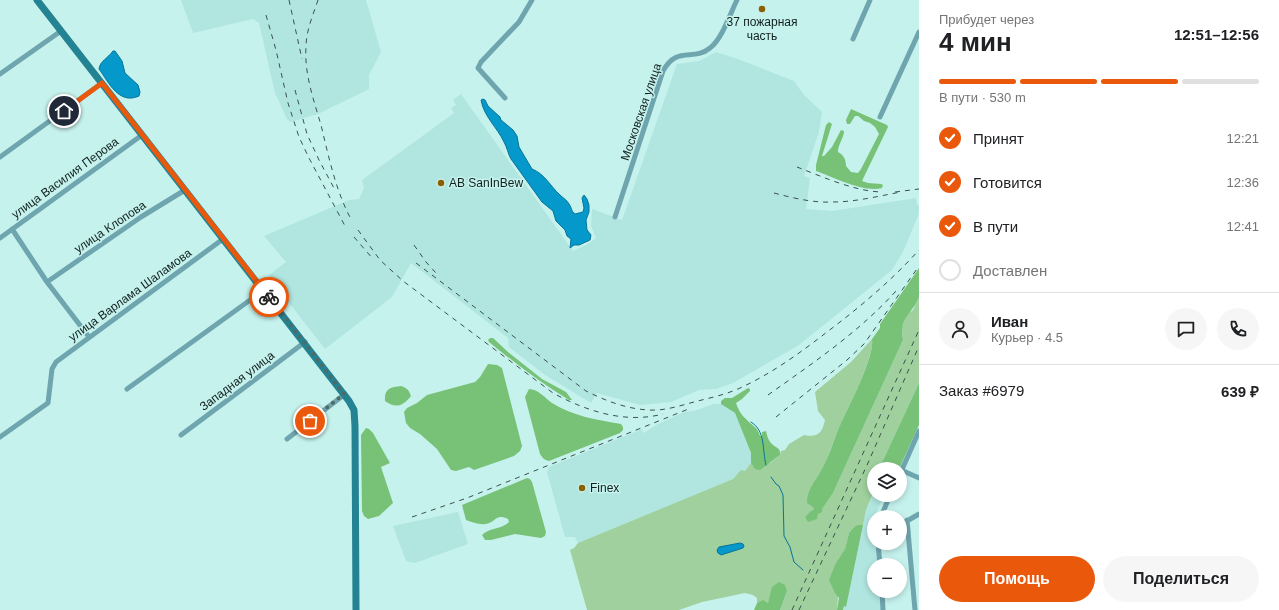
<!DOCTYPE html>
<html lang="ru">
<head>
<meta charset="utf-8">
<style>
	:root { --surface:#fff; --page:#f6f6f6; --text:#202124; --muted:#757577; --line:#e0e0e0; --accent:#ea580c }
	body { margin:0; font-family:Arial,sans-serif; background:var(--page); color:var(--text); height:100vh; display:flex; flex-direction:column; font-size:15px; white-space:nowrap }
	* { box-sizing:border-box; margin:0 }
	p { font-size:13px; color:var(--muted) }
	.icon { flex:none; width:22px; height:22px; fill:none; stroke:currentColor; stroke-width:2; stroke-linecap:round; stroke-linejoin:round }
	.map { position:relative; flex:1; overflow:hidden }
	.side { display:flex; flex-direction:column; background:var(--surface); width:360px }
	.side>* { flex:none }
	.buttons { position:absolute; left:867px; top:462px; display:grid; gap:8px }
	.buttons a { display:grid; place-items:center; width:40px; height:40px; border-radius:50%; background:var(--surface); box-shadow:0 2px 6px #0003; font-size:20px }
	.pin { position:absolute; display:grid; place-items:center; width:34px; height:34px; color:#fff; margin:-17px; border:2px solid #fff; border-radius:50%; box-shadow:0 1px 4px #0007 }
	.courier { position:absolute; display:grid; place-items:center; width:40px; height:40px; margin:-20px; border:3px solid #ea580c; border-radius:50%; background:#fff; color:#222; box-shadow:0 1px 5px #0007 }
	.overview em { font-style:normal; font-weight:600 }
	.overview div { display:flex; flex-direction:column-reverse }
	.overview { display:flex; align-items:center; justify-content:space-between; height:68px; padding:0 20px }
	h1 { font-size:26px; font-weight:600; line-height:30px }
	.bar { display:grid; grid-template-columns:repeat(4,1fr); gap:6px 4px; align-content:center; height:48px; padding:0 20px }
	.bar i { height:5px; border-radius:3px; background:var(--line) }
	.bar .current { background:var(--accent) }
	.bar p { grid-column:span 4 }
	.line { display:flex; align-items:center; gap:10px; padding:0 20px; border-top:1px solid var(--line) }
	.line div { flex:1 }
	.round { display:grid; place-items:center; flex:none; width:42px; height:42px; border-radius:21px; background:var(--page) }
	ol { padding:0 20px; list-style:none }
	li { display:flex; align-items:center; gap:12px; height:44px }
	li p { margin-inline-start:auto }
	li .icon { padding:4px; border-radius:50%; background:var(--accent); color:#fff; stroke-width:4 }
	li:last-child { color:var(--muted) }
	li i { width:22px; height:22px; border:2px solid var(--line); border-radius:50% }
	.button { display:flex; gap:8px; margin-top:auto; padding:8px 20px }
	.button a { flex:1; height:46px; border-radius:24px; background:var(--accent); color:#fff; font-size:16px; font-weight:600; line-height:46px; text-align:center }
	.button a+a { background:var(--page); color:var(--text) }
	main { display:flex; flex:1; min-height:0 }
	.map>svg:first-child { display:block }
	.built { fill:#b1e6e0 }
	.green { fill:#9fd09d }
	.forest { fill:#78c277 }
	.water { fill:#0598cb; stroke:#087497 }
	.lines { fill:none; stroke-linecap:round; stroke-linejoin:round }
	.stream { stroke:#087497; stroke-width:1 }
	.street { stroke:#6fa5ae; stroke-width:5 }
	.secondary { stroke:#238392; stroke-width:7 }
	.rail { stroke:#3a514e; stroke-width:1; stroke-dasharray:5 5; stroke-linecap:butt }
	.done { stroke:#506a67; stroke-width:4; stroke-dasharray:0 7.2 }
	.route { stroke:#ea580c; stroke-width:5 }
	.poi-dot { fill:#8b6001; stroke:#c6f2ed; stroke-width:1.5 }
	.labels { text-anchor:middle; stroke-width:3; stroke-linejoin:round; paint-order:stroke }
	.poi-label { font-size:12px; fill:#10211f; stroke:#c6f2ed; text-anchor:start }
	.street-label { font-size:12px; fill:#10211f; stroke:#c6f2ed }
</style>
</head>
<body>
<main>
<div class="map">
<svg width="919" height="610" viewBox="0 0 919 610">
	<rect width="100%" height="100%" fill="#c6f2ed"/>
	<path class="built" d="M181,0H366L381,52L369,75V89L318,114L290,122L287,119L275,93L259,23L253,19L193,33Z
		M716,52L738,59L794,81L804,95L822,112L819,132L804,176L810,178L806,209L832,211L916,198L917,205H919V208L918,216L903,252L892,270L799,345L733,383L716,389L699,390L671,402L640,405L597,393L591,403L545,375L509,347L508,338L411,263L392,297L325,349L268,276L286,262L264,236L349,200L359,199L364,188L362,180L454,113L451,108L456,105L453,100L461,94L573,251L586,245L596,238L591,226L592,209L622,220L677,64L699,61Z
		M714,404H721L735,413L751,453V463L745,471L734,477L733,479L578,543L575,537H565L547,472L549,467L642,429L643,433L647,431L656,425L684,412L694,411Z
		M878,495L884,496L874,517V543H878L880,565H874V591H882L883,610H843L844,606H846L866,510L873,496L876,497Z
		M458,512L468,544L415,563L406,561L393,526Z"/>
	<path class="green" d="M919,297V383L879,469H874V480L870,488L871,491L874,492V495H878L877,498L872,496L866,510L863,525H857L853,528L849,533L845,549L841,557L837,610H780L787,591L771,595L768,603L763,601L757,603V598L753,595L745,593L702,602L679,610H587L570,550L574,548L578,543L733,479L741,470L745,471L751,463L753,466L770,463L780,455L781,451L785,450L789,444L804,435C818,438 822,433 825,420L818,411L815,392L851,362L872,339C875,357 846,411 838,430C833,441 830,453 825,464C822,470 812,484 812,488C810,497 812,509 818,514L833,493L903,340L902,327L907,314L913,310Z"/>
	<path class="forest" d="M851,109L887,125L888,127L862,181L868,183L881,184L883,185L882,188C864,193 833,177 816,171V165L826,125L829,122L832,124L822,156H824L832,147L841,130L844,131C844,138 838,144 838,152C844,155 846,160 846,166L851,172L858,173L861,169L879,134L875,127L870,123L864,121L858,116H855L850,124H847L846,120Z
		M919,268C919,274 919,293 919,297C912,315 899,316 903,340L833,493L822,509V512L818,514L817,519L808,522L805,517L811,511L814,510L813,507L807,503C806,490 819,476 824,465C830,454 833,442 838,430C846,411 875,358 872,339L880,328V324Z
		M490,338H493L508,352L542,379L566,392L572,400H569C541,383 515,363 489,342L488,340Z
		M488,364L497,365L502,368L522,446L520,451L514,456L474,470L469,467L456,471L451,470L437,449L420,434L410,428L406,423L404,412L407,408L417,403L427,395L475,382L480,377Z
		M919,383V425L899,469H879Z
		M401,386C407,388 409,390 411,396C403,406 396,409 385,401C384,389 390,387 401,386Z
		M748,388L750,389V391L742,399L736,403C738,409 741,415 746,419C752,426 757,426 760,436H762V432L766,431C767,435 768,440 771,443C775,448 781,447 780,455L760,470L755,469L751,463V453L735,413L721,404V401L725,398H732Z
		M529,389C538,389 545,398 552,403C573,416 597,420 621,424L623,427V430L620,433L549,461C544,460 543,458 540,454L525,397Z
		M366,428L369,429L373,433L390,463L381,467L393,503L379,516L368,519L364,516L362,511L361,435Z
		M527,478L530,479L532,482L546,532L545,536L541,538L515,534L491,540H485L482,535C490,527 501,530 509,522L508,519C495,513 496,523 485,524C479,525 472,522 466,520L462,505Z
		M857,525H863L846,607L844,606L843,610H837L839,598L835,593L829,580L835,565L845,549L849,533L853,528Z
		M779,582L785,585L787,591L780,610H754L757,603L763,600L768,603L772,587Z"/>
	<path class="water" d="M113,51H115L122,61L125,73L138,85L140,92L139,96C119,105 109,83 99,69C100,61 108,58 113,51Z
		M483,99L485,100L488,106L500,117L501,120L513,130L517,136L519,147L532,169C545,174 550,186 560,195C563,198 567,200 569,204C572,208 571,211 575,214L583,212L584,208L582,198L584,195L587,199L589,205V212L586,220L587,230L591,235L590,240L579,245H574L570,248L571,239L567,236L565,230L556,221L553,211L542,202L511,159C508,154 507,147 504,142C497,127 484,117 481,100Z
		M740,543L743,544L744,546L743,548L721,555L718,553L717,550L719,547Z"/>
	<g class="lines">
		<path class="stream" d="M751,422C766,431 762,450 766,465
			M771,477L776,484L779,486L783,495L784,536L790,547L794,562L803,570"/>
		<path class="street" d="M853,39L870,0
			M0,74L61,31
			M505,98L478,68L481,62L519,22L532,0
			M880,117L919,32
			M0,157L102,83
			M615,217L663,71C677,45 693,62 710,48C722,39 730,14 737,0
			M12,229L47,282L89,337
			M0,238L142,135
			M47,282L141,217L185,190
			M127,389L264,290
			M181,435L305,342
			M0,437L48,403L52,369L56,362L223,239
			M287,439L345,394
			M901,470L919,478
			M900,474L919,431
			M881,517L890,495
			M907,520L915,610
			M900,525L919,514
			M878,543L880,565
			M882,591L883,610"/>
		<path class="secondary" d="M37,0L349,401L354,410L355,426L356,610"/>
		<path class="rail" d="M289,0L302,59
			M318,0C313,15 306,31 306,47C304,73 314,101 321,125C329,158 336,192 352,221
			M266,15L276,50L288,103L299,137L309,158L345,226
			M295,90L307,134L319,160L335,190
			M797,167C823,177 854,191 881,192
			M895,192L919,189
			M774,193C793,198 813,203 833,202C855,202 879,196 901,192
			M358,230L380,260L403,281L553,393C586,411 625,424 663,414
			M354,237L373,259
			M414,245L426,262L436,273
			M416,263L586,391C606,401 627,409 649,410C664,411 679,406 694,402C709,398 725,395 740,388C771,374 800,353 827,332C860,307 891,281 919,250
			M768,395C813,363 859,332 896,291
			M776,417L847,360L864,344L919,266
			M412,517L467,498L691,408
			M792,610L919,330
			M799,610L868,463L919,346"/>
	</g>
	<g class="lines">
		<path class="done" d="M269,297L344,394L310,421"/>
		<path class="route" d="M64,111L102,83L269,297"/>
	</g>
	<g class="poi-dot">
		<circle cx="762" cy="9" r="4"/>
		<circle cx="441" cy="183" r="4"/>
		<circle cx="582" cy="488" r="4"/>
	</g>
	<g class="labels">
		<g class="poi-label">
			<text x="762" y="26" text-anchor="middle">37 пожарная<tspan x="762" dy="14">часть</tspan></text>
			<text x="449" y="187">AB SanInBew</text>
			<text x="590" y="492">Finex</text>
		</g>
		<g class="street-label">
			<text transform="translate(641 112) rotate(-71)" y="4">Московская улица</text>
			<text transform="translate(65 178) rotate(-36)" y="4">улица Василия Перова</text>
			<text transform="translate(110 227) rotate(-34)" y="4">улица Клопова</text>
			<text transform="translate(130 295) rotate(-36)" y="4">улица Варлама Шаламова</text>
			<text transform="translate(237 381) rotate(-37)" y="4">Западная улица</text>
		</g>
	</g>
</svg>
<div class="buttons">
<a><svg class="icon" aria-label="layers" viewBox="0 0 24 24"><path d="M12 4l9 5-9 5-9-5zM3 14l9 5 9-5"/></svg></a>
<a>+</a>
<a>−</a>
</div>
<div class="pin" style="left:310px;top:421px;background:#ea580c"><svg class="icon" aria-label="bag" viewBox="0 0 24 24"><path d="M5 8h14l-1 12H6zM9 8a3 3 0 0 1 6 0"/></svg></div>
<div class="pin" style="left:64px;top:111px;background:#1f2937"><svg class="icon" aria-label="home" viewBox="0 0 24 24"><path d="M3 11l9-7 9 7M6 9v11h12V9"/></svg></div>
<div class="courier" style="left:269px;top:297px"><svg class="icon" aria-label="bike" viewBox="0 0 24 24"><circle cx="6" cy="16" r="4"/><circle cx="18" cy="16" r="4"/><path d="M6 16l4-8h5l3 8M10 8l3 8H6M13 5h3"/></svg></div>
</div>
<section class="side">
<div class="overview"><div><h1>4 мин</h1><p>Прибудет через</p></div><em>12:51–12:56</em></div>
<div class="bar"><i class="current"></i><i class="current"></i><i class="current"></i><i></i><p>В пути · 530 m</p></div>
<ol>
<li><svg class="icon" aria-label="check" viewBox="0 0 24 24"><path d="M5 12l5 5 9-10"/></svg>Принят<p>12:21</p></li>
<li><svg class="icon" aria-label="check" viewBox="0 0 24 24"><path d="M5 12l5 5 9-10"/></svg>Готовится<p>12:36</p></li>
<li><svg class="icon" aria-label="check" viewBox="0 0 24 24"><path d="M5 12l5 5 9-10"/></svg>В пути<p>12:41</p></li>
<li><i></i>Доставлен</li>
</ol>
<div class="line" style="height:72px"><a class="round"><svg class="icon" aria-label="person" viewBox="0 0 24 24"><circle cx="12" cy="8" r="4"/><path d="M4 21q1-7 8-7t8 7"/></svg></a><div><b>Иван</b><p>Курьер · 4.5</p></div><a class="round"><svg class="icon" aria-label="chat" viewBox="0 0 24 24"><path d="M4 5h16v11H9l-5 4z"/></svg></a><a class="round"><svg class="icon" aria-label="phone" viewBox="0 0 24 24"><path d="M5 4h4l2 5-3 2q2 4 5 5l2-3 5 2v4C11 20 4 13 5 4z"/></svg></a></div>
<div class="line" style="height:52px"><div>Заказ #6979</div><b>639 ₽</b></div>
<div class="button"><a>Помощь</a><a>Поделиться</a></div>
</section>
</main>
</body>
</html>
